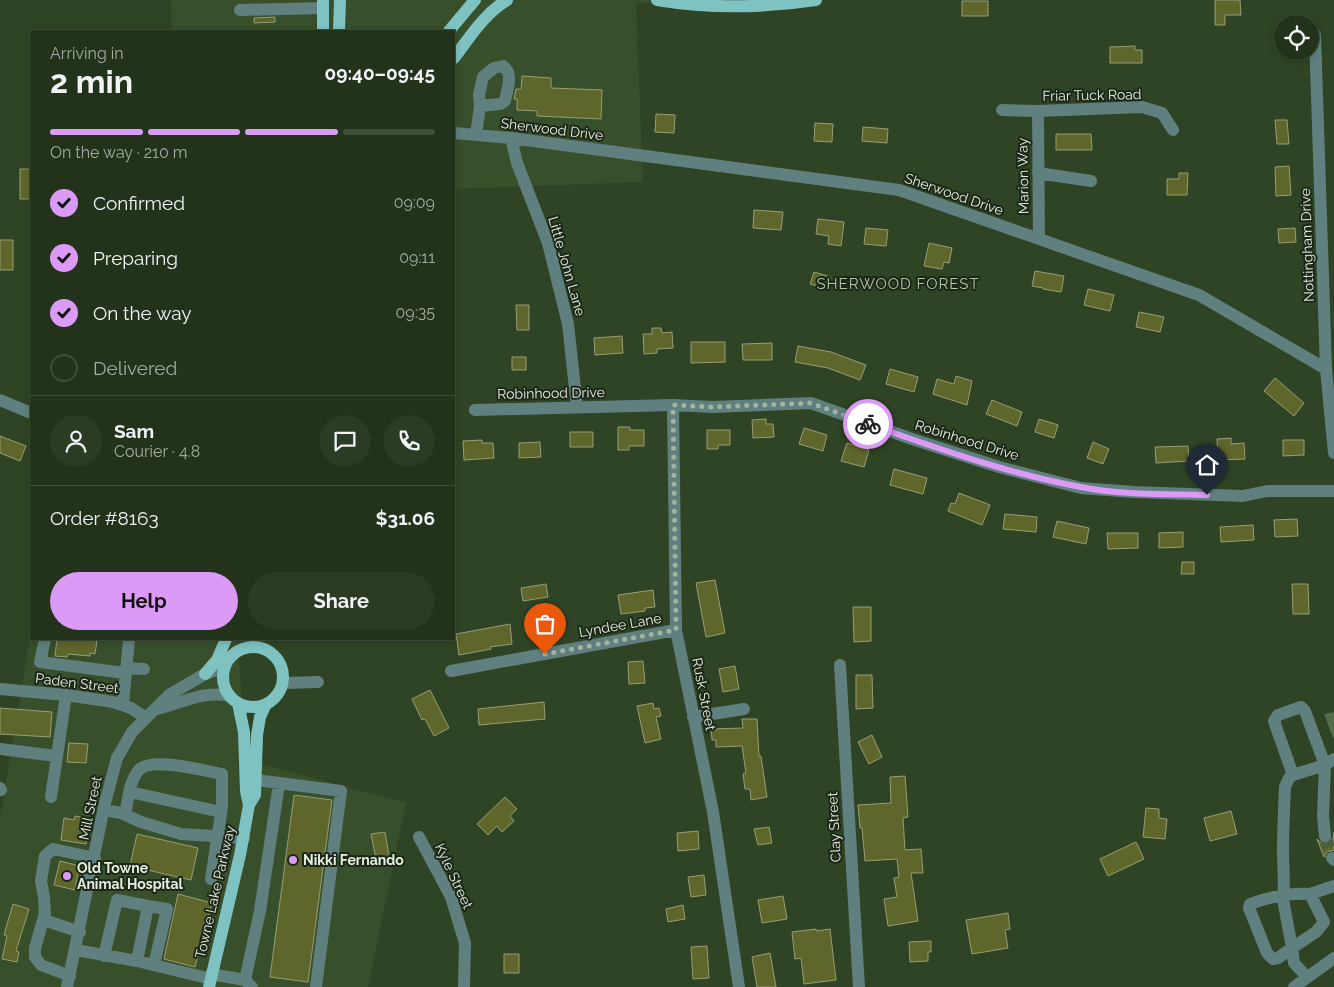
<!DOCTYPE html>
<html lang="en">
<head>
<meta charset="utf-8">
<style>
	:root { --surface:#23331b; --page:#2b3b24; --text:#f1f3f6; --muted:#a3aaa3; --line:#404e3a; --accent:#db9af6 }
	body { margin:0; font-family:Raleway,sans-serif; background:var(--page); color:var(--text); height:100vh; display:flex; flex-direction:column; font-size:19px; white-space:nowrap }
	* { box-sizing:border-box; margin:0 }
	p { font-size:16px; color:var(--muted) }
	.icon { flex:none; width:28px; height:28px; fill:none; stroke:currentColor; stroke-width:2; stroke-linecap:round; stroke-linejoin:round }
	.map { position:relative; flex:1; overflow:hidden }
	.sheet { position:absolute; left:30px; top:30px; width:425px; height:610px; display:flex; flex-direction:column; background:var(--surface); border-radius:0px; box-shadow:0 2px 8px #0003,0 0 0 1px var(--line) }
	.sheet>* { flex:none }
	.fabs { position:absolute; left:1274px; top:15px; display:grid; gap:10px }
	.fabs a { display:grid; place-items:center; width:45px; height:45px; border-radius:50%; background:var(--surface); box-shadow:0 2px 8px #0003,0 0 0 1px var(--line); font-size:25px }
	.pin { position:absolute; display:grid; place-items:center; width:42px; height:42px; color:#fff; margin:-51px -21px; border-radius:50% 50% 50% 0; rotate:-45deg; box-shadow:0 0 5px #0007 }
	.pin .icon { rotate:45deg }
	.courier { position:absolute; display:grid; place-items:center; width:50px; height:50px; margin:-25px; border:4px solid #db9af6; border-radius:50%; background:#fff; color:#222; box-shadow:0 1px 6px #0007 }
	.head em { font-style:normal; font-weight:700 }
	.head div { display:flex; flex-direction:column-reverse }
	.head { display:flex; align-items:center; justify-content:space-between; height:85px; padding:0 20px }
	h1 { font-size:32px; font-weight:700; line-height:38px }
	.bar { display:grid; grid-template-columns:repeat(4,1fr); gap:8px 5px; align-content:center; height:60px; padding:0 20px }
	.bar i { height:6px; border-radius:4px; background:var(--line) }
	.bar .selected { background:var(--accent) }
	.bar p { grid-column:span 4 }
	.line { display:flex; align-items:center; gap:12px; padding:0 20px; border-top:1px solid var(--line) }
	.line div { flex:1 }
	.round { display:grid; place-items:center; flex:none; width:52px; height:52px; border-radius:26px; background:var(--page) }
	ol { padding:0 20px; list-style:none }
	li { display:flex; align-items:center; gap:15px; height:55px }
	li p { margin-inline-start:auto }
	li .icon { padding:5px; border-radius:50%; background:var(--accent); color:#111; stroke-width:4 }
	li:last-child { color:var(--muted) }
	li i { width:28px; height:28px; border:2px solid var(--line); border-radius:50% }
	.primary-button { display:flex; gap:10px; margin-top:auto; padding:10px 20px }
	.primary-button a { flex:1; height:58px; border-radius:30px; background:var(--accent); color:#111; font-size:20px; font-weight:700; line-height:58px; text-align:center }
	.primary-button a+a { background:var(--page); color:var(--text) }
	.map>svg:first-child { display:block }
	.built { fill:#374f2a }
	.green { fill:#546d48 }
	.building { fill:#5f662c; stroke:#989e75 }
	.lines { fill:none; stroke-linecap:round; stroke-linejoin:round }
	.minor-tunnel { stroke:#4a5e40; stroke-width:12; stroke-dasharray:12 6; stroke-linecap:butt }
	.minor { stroke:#608080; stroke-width:12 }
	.major { stroke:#7ec2c2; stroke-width:12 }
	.done { stroke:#a4b49c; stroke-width:5; stroke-dasharray:0 9 }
	.route { stroke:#db9af6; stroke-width:6 }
	.poi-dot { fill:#db9af6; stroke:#1d2719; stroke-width:2 }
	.labels { text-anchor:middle; stroke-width:4; stroke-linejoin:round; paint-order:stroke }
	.street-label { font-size:14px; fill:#e3f0dd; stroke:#1d2719 }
	.poi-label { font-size:14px; font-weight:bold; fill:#e3f0dd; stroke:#1d2719; text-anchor:start }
	.neighbourhood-label { font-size:15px; letter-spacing:1px; fill:#afc9a3; stroke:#1d2719 }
</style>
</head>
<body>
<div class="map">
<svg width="1334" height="987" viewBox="0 0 1334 987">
	<rect width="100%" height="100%" fill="#2f4424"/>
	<path class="built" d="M171,0H688L636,4L643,182L454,189V31H172Z
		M31,630V639H237L247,760L406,803L368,987H0V818Z"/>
	<path class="green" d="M1334,712V738H1333L1324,714Z"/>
	<path class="building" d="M1215,0H1240L1241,15H1225V25H1215Z
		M962,1H988V16H962Z
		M275,17V22L254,23V18Z
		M1135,46V50H1142V63H1110V47Z
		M522,76L551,78V88L602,90L601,119L537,116V111L517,110V99H514L516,89H521Z
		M656,114L675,115L674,133L655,132Z
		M1275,120H1287L1289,144H1277Z
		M815,123L833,124L832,142L814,141Z
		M863,127L888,129L887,143L862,141Z
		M1056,134H1091L1092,150H1056Z
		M1289,166L1291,195L1276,196L1275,167Z
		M20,169H31V199H20Z
		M1179,173H1188L1187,195H1167V179H1179Z
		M754,210L783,212L781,230L753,228Z
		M818,219L844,222L841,246L828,244L829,236L816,234Z
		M866,228L888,230L886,246L864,244Z
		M1295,228L1296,242L1279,243L1278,229Z
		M0,240H13V270H0Z
		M929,243L952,248L949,263L944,262L942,269L924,266Z
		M1035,271L1064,276L1061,292L1043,289V288L1032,286Z
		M814,272L831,277L828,289L810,284Z
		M1088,289L1114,295L1110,311L1084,305Z
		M516,305H529V330H517Z
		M1139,312L1164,317L1160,332L1136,327Z
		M652,328H661L662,333L672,332L673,348L657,349V353L644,354L643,334H652Z
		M622,336L623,353L595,355L594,338Z
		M691,342H725V362L691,363Z
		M772,343V360H743L742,344Z
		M798,346L831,352L866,365L860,380L828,368L795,362Z
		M512,357H526V370H512Z
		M890,369L918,377L914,392L886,384Z
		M956,376L972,381L967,405L933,394L937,379L954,384Z
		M1275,378L1304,403L1294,416L1264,391Z
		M992,400L1022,412L1017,426L986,414Z
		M766,419V424H773L774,437L753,438L752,420Z
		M1039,419L1058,425L1054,438L1035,432Z
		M618,427H630V430H644V446H629V450H618Z
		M804,428L827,435L823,451L799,444Z
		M707,430H730V445H718V449H707Z
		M570,432H593V447H570Z
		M0,436L26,446L20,461L0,453Z
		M1231,438V444L1244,443L1245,459L1218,460L1217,439Z
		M482,440V443H493L494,458L464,460L463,441Z
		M1283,440H1304V455L1283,456Z
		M540,442L541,457L519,458V443Z
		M1093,442L1109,449L1103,464L1087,458Z
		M847,443L869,450L864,467L841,461Z
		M1188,446L1189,461L1156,463L1155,447Z
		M894,469L927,478L923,494L890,485Z
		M959,493L990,505L982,525L948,511L951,503L955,504Z
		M1005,514L1037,517L1036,532L1003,529Z
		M1297,519L1298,536L1275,537L1274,520Z
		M1057,521L1089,528L1086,544L1053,537Z
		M1253,525L1254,540L1221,542L1220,527Z
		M1183,532V547L1159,548V533Z
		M1107,533H1138V548L1108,549Z
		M1182,562H1194V574H1181Z
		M715,580L725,633L706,637L696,583Z
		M546,584L548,597L523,601L521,588Z
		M1292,584H1308L1309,614H1293Z
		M653,590L655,607L645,608V611L621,614L618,595Z
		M853,607H871V641L854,642Z
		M510,624L512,644L490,647L491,649L459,655L456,634Z
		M57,639H93V640L97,641L95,654L90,653V656L68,654L67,657L55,656Z
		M643,661L645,683L629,684L628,662Z
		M735,666L739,689L723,692L719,669Z
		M856,675H872L873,708L856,709Z
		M430,690L449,728L434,736L425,719L422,720L412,699Z
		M544,702L545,719L479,725L478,709Z
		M653,703L654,709L659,708L661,716L656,717L661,739L645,743L637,706Z
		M0,708L52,712L50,737L0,734Z
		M742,719H757L759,756H761L767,797L751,800L750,789H745L743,774L746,773L742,746L716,747V740H712L711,729L743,728Z
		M872,735L882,757L869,764L858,742Z
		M69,743L88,744L86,763L67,762Z
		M905,776L908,817L903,818L905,850L921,849L923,873H911L918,921L888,926L884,899L897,897L894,878L899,877L897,859L865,861L862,828H860L858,805L891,803L890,777Z
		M294,795L332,800L308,982L270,977Z
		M505,797L517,809L510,816L514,821L502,832L497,826L488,835L477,824Z
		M1146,808L1159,809V818L1167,819L1165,839L1143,837Z
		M1231,811L1237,834L1210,841L1204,818Z
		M75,816L86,818L84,826L89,827L86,844L61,840L64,818L74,820Z
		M769,827L772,843L758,845L754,829Z
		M698,831L699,849L678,851L677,833Z
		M385,832L389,856L376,859L371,834Z
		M1334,832V850L1327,852L1324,857L1317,839L1322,844L1329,843L1333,839Z
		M137,834L198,848L191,880L130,866Z
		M1136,842L1144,859L1108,876L1100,859Z
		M60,861L76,865V866L79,867L75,890L54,885Z
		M704,875L706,895L691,897L688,877Z
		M178,894L212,903L195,967L164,959Z
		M783,896L787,919L762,923L758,900Z
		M13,904L29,909L16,951L19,952L17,962L2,959L7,936L4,935Z
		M683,905L685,919L668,922L666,909Z
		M1008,913L1010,929L1005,930L1008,948L972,954L966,920Z
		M816,929V931L830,929L836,980L804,984L801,958L795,959L792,932Z
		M931,941V952H928V961L910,962L909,942Z
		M707,946L709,978L693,979L691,947Z
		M770,953L776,987H757L752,957Z
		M504,954H519V973H504Z"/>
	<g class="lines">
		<path class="minor-tunnel" d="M1325,836L1332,858"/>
		<path class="minor" d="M240,10L323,8
			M1315,35L1326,369L1334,453
			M1002,110L1038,111L1142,107L1162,113L1173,130
			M1038,111L1039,239
			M454,133L511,138L899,190L1199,295L1326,369
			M476,135L480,106L479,95L483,77L494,68L503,66C514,74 507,89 505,101L500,104L480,106
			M511,138L517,163L548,243L568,324L577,407
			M1038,173L1091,181
			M0,400L31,413
			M673,405L676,630L713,812L739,987
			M475,410L673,405L713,407L811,403L912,439L999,467L1081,488L1134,492L1243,496L1267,491H1334
			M45,639L40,662L125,673
			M840,665L859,987
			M126,668L144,669
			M451,671L676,630
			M283,683L318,682
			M0,689L66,695L113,702L131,708L146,718
			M123,704L129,639
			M157,709C182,703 204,690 230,696
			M693,717L744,709
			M0,749L56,756
			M1293,775L1274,721L1278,715L1301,707L1305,711L1325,765L1293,775L1289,778L1285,787C1284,809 1283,830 1283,851C1283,868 1285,883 1283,899L1292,948L1278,958L1273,959L1267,953L1249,908L1250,904C1271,896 1288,893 1310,894L1324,922L1316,932L1292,948L1294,963L1307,977
			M256,780L341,791L316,987
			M0,788L1,790
			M130,792L221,812
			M51,797L66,695
			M104,810L121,813L141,822L181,834L244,838
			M125,815C128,801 129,781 139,770C151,756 204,771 222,774V807L211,879
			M1325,836L1323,816L1325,765L1334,759
			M419,837L451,897L465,943L464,987
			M1332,858L1334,860
			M1310,894L1334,886
			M148,906L167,909L154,965
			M44,920L80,932
			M76,950L137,961L211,979
			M104,956L117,900L148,906L137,961
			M211,974L245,980L252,987
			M70,976L41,965L35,957V948L45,913L44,897L41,881L45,856L53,849L95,858
			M245,980L260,911L279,784
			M67,987L104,807L117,758L132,732L169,695L205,674L225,667
			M1294,987L1334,958"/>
		<path class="major" d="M323,0V31
			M657,0C711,9 762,8 816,0
			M339,31L340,0
			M449,31L475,0
			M454,58C470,37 484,14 507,0
			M223 677a30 30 0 1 1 60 0a30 30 0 1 1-60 0Z
			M205,674L217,660L226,639
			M249,805L255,795L257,735L260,717L266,704
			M209,987L240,855L249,805L246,791L244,732L238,703"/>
	</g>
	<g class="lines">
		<path class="done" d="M545,654L676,630L673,405L713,407L811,403L868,424"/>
		<path class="route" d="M868,424C937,448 1008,474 1081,487C1119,495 1167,494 1207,495"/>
	</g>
	<g class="poi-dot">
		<circle cx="293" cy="860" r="5"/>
		<circle cx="67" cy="876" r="5"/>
	</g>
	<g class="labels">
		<g class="street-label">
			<text transform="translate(1092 95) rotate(-1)" y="5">Friar Tuck Road</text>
			<text transform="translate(552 129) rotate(7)" y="5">Sherwood Drive</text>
			<text transform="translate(1023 176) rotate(-91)" y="5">Marion Way</text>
			<text transform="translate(954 194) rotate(19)" y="5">Sherwood Drive</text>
			<text transform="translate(1307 245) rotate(-92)" y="5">Nottingham Drive</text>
			<text transform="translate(567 266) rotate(74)" y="5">Little John Lane</text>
			<text transform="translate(551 393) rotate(-1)" y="5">Robinhood Drive</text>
			<text transform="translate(967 440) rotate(17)" y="5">Robinhood Drive</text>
			<text transform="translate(620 625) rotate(-10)" y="5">Lyndee Lane</text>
			<text transform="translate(77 683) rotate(7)" y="5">Paden Street</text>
			<text transform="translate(704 694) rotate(79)" y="5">Rusk Street</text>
			<text transform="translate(90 808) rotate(-78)" y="5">Mill Street</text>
			<text transform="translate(834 827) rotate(-93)" y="5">Clay Street</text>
			<text transform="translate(454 876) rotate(65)" y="5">Kyle Street</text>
			<text transform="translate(215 892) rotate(-77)" y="5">Towne Lake Parkway</text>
		</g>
		<g class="poi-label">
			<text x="303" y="865">Nikki Fernando</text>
			<text x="77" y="873">Old Towne<tspan x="77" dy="16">Animal Hospital</tspan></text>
		</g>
		<g class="neighbourhood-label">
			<text x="898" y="289">SHERWOOD FOREST</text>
		</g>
	</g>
</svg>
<div class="fabs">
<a><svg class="icon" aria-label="locate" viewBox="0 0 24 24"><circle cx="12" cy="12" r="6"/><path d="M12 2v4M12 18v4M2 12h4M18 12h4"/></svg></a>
</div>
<div class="pin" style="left:545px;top:654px;background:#ea580c"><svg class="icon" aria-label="bag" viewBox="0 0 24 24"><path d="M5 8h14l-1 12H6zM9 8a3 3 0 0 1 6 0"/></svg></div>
<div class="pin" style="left:1207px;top:495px;background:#1f2937"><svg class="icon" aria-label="home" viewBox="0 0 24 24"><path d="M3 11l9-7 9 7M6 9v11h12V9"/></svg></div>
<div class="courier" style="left:868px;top:424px"><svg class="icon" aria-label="bike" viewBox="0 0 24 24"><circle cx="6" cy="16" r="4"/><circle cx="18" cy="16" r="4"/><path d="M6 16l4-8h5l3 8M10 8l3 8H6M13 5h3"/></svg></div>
<section class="sheet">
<div class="head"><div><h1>2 min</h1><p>Arriving in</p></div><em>09:40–09:45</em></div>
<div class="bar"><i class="selected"></i><i class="selected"></i><i class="selected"></i><i></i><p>On the way · 210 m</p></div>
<ol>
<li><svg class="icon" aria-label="check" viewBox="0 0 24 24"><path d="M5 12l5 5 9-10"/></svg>Confirmed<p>09:09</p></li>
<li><svg class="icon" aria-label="check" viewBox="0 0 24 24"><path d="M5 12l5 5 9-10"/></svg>Preparing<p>09:11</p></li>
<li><svg class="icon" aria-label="check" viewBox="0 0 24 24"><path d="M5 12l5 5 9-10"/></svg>On the way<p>09:35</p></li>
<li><i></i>Delivered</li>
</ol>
<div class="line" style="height:90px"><a class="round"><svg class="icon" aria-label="person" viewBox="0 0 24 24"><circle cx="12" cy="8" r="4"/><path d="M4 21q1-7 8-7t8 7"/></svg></a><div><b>Sam</b><p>Courier · 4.8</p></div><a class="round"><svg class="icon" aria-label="chat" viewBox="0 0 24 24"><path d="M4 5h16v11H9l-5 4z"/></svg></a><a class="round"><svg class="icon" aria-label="phone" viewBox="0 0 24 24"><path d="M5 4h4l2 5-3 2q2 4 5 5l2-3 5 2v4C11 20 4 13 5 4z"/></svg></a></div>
<div class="line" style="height:65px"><div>Order #8163</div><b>$31.06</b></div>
<div class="primary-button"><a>Help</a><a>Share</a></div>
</section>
</div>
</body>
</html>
